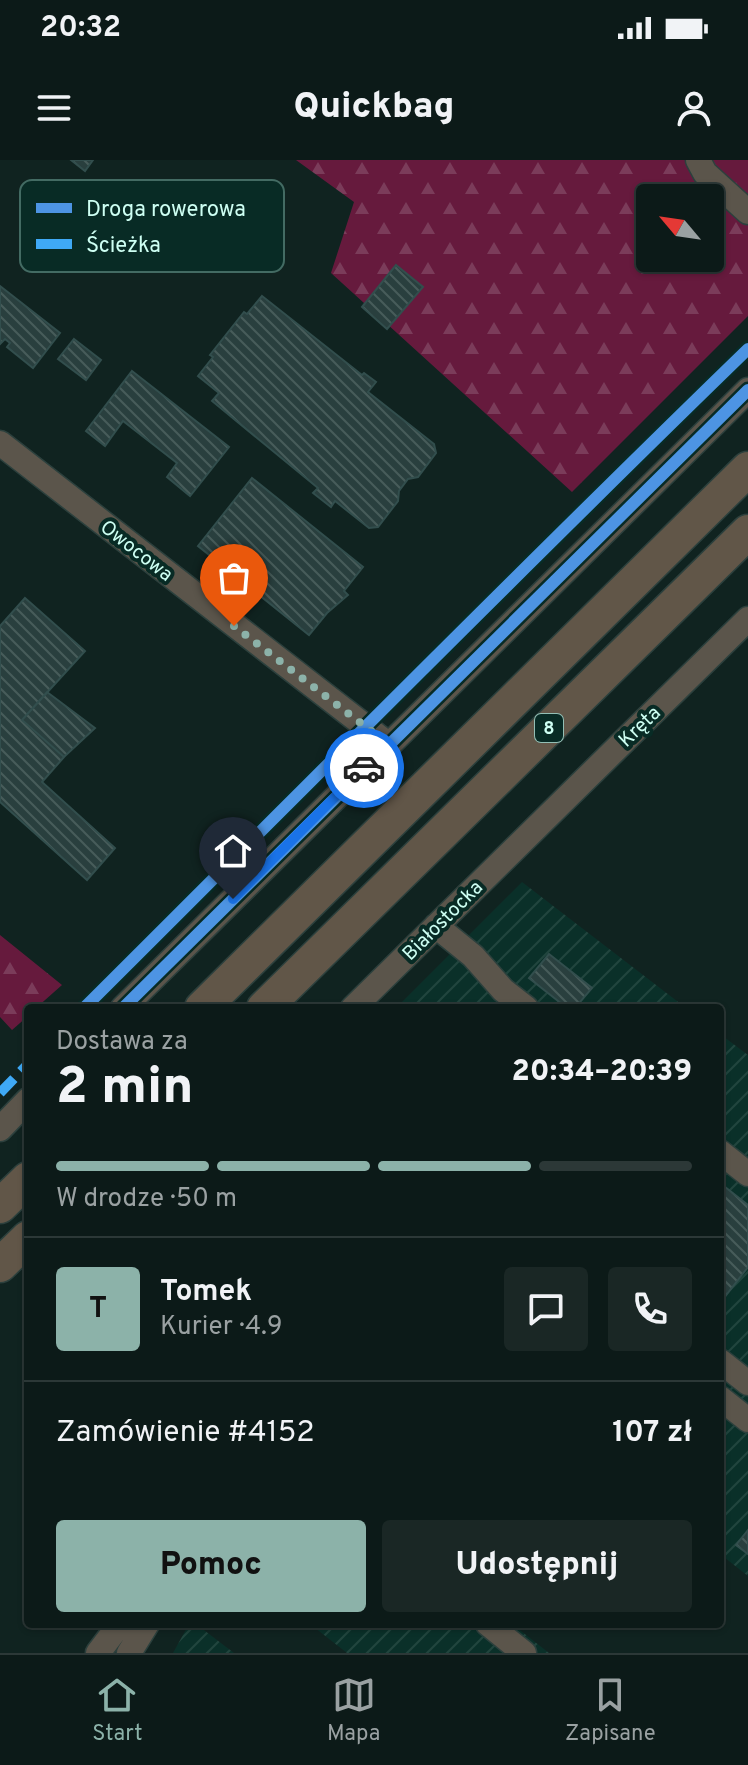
<!DOCTYPE html>
<html lang="pl">
<head>
<meta charset="utf-8">
<style>
	:root { --surface:#0c1a18; --page:#1a2725; --text:#f1f3f6; --muted:#9aa1a2; --line:#2c3837; --accent:#8cb2a9 }
	body { margin:0; font-family:Overpass,sans-serif; background:var(--page); color:var(--text); height:100vh; display:flex; flex-direction:column; font-size:30px; white-space:nowrap }
	* { box-sizing:border-box; margin:0 }
	p { font-size:26px; color:var(--muted) }
	.icon { flex:none; width:44px; height:44px; fill:none; stroke:currentColor; stroke-width:2; stroke-linecap:round; stroke-linejoin:round }
	.map { position:relative; flex:1; overflow:hidden }
	.drawer { position:absolute; left:24px; top:844px; width:700px; height:624px; display:flex; flex-direction:column; background:var(--surface); border-radius:8px; box-shadow:0 2px 6px #0004,0 0 0 2px var(--line) }
	.drawer>* { flex:none }
	.needle { width:52px; rotate:299deg }
	.fabs { position:absolute; left:636px; top:24px; display:grid; gap:16px }
	.fabs a { display:grid; place-items:center; width:88px; height:88px; border-radius:8px; background:var(--surface); box-shadow:0 2px 6px #0004,0 0 0 2px var(--line); font-size:40px }
	.pin { position:absolute; display:grid; place-items:center; width:68px; height:68px; color:#fff; margin:-82px -34px; border-radius:50% 50% 50% 0; rotate:-45deg; box-shadow:0 0 8px #0007 }
	.pin .icon { rotate:45deg }
	.courier { position:absolute; display:grid; place-items:center; width:80px; height:80px; margin:-40px; border:6px solid #1a73e8; border-radius:50%; background:#fff; color:#222; box-shadow:0 2px 10px #0007 }
	.headline em { font-style:normal; font-weight:800 }
	.headline div { display:flex; flex-direction:column-reverse }
	.headline { display:flex; align-items:center; justify-content:space-between; height:136px; padding:0 32px }
	h1 { font-size:52px; font-weight:800; line-height:60px }
	.bar { display:grid; grid-template-columns:repeat(4,1fr); gap:12px 8px; align-content:center; height:96px; padding:0 32px }
	.bar i { height:10px; border-radius:6px; background:var(--line) }
	.bar .selected { background:var(--accent) }
	.bar p { grid-column:span 4 }
	.line { display:flex; align-items:center; gap:20px; padding:0 32px; border-top:2px solid var(--line) }
	.line div { flex:1 }
	.round { display:grid; place-items:center; flex:none; width:84px; height:84px; border-radius:8px; background:var(--page) }
	.action { display:flex; gap:16px; margin-top:auto; padding:16px 32px }
	.action a { flex:1; height:92px; border-radius:8px; background:var(--accent); color:#111; font-size:32px; font-weight:800; line-height:92px; text-align:center }
	.action a+a { background:var(--page); color:var(--text) }
	.status { display:flex; justify-content:space-between; align-items:center; height:56px; padding:0 40px; background:var(--surface); direction:ltr }
	.status svg { height:22px; fill:currentColor }
	header { display:flex; justify-content:space-between; align-items:center; height:104px; padding:0 32px; background:var(--surface); font-size:36px; font-weight:800 }
	.menu { display:flex; justify-content:space-around; align-items:center; height:112px; border-top:2px solid var(--line); background:var(--surface); font-size:22px; color:var(--muted) }
	.menu a { display:grid; justify-items:center; gap:4px }
	.menu .selected { color:var(--accent) }
	.map>svg:first-child { display:block }
	.industrial { fill:url(#industrial-furrows) }
	.forest { fill:url(#forest-firs); fill-rule:evenodd }
	.building { fill:url(#building-back-hatch); stroke:#324e4d; stroke-width:2 }
	.lines { fill:none; stroke-linecap:round; stroke-linejoin:round }
	.minor-casing { stroke:#2c403d; stroke-width:27 }
	.highway-casing { stroke:#2c403d; stroke-width:37 }
	.minor { stroke:#5b554b; stroke-width:24 }
	.highway { stroke:#615648; stroke-width:34 }
	.quiet { stroke:#3fa9f5; stroke-width:10; stroke-dasharray:20 10; stroke-linecap:butt }
	.cycleway-casing { stroke:#082b25; stroke-width:17 }
	.cycleway { stroke:#4d94e3; stroke-width:12 }
	.done { stroke:#8cb2a9; stroke-width:8; stroke-dasharray:0 14.4 }
	.route { stroke:#1a73e8; stroke-width:10 }
	.labels { text-anchor:middle; stroke-width:8; stroke-linejoin:round; paint-order:stroke }
	.shield { fill:#082b25; stroke:#93bfb5; stroke-width:2 }
	.shield-label { font-size:18px; font-weight:bold; fill:#cefff3 }
	.street-label { font-size:20px; fill:#cefff3; stroke:#082b25 }
	.key { fill:#082b25; stroke:#436b63; stroke-width:2 }
	.key-label { font-size:22px; fill:#cefff3 }
</style>
</head>
<body>
<div class="status"><b>20:32</b><svg viewBox="0 0 49 12"><path d="M0 12V9h3v3zM5 12V6h3v6zM10 12V3h3v9zM15 12V0h3v12zM26 1h20v11H26zM47 4h2v5h-2z"/></svg></div>
<header><svg class="icon" aria-label="menu" viewBox="0 0 24 24"><path d="M4 6h16M4 12h16M4 18h16"/></svg>Quickbag<svg class="icon" aria-label="person" viewBox="0 0 24 24"><circle cx="12" cy="8" r="4"/><path d="M4 21q1-7 8-7t8 7"/></svg></header>
<div class="map">
<svg width="748" height="1493" viewBox="0 0 748 1493">
	<defs>
		<pattern id="industrial-furrows" width="10" height="10" patternUnits="userSpaceOnUse" patternTransform="scale(2)"><rect width="10" height="10" fill="#0a3029"/><path d="M-1 1l2-2M0 10L10 0M9 11l2-2" fill="none" stroke="#21453e"/></pattern>
		<pattern id="forest-firs" width="22" height="20" patternUnits="userSpaceOnUse" patternTransform="scale(2)"><rect width="22" height="20" fill="#661a3d"/><path d="M5 1l3.5 6h-7zM16 11l3.5 6h-7z" fill="#7b3c5a"/></pattern>
		<pattern id="building-back-hatch" width="6" height="6" patternUnits="userSpaceOnUse" patternTransform="scale(2)"><rect width="6" height="6" fill="#293f3e"/><path d="M-1 5l2 2M0 0l6 6M5-1l2 2" fill="none" stroke="#475c5a"/></pattern>
	</defs>
	<rect width="100%" height="100%" fill="#102320"/>
	<path class="industrial" d="M522,722L686,848H396Z
		M720,874L748,895V1416L720,1394Z
		M189,1464H196L234,1493H173Z
		M310,1464H512L549,1493H347Z"/>
	<path class="forest" d="M296,0H748V156L572,332L331,113L354,42ZM650,38H710V98H650Z
		M0,775L62,825L36,848H28V856L12,870L0,857Z"/>
	<path class="building" d="M71,0H93L85,11Z
		M396,105L423,127L387,169L362,147Z
		M0,126L60,173L33,208L7,187L10,183L5,179L0,184Z
		M262,136L362,215L364,213L376,222L368,232L434,284L436,293L418,317L408,319L399,331L398,341L378,367L369,368L335,341L331,347L313,333L318,328L212,241L219,233L198,216L213,197L210,195L244,152L247,154Z
		M74,179L101,200L86,220L58,199Z
		M132,211L229,287L190,336L167,317L177,303L123,261L105,286L86,271Z
		M252,318L363,407L344,431L348,435L327,453L309,475L198,386Z
		M25,438L85,491L22,560L64,597L42,622L115,688L87,720L0,642V466Z
		M47,532L95,568L64,597L22,560Z
		M549,794L592,828L575,848H567L529,818Z
		M720,1023L748,1045V1107L720,1143Z
		M748,1370V1394L736,1385Z"/>
	<g class="lines">
		<defs>
			<path id="minor" d="M698,0L705,13L748,52
				M0,283L388,584
				M436,766L473,796L503,830L526,848
				M123,848L748,230
				M353,848L748,459
				M0,969L28,940
				M720,992L748,1014
				M720,1201L748,1223
				M720,1238L748,1260
				M488,1464L524,1493
				M98,1493L120,1464
				M129,1493L147,1464"/>
			<path id="highway" d="M202,848L748,309
				M264,848L748,372
				M0,1046L28,1019
				M0,1105L28,1078"/>
		</defs>
		<use href="#minor" class="minor-casing"/>
		<use href="#highway" class="highway-casing"/>
		<use href="#minor" class="minor"/>
		<use href="#highway" class="highway"/>
		<path class="quiet" d="M0,933L28,904"/>
		<defs>
			<path id="cycleway" d="M84,848C305,628 524,406 748,189
				M123,848L748,230"/>
		</defs>
		<use href="#cycleway" class="cycleway-casing"/>
		<use href="#cycleway" class="cycleway"/>
	</g>
	<g class="lines">
		<path class="done" d="M234,466L388,584L364,608"/>
		<path class="route" d="M233,739L364,608"/>
	</g>
	<g class="labels">
		<rect class="shield" x="535" y="554" width="28" height="28" rx="6"/>
		<g class="shield-label">
			<text x="549" y="574">8</text>
		</g>
		<g class="street-label">
			<text transform="translate(137 390) rotate(38)" y="7">Owocowa</text>
			<text transform="translate(639 566) rotate(-44)" y="7">Kręta</text>
			<text transform="translate(442 760) rotate(-45)" y="7">Białostocka</text>
		</g>
	</g>
	<rect x="20" y="20" width="264" height="92" rx="12" class="key"/>
	<rect x="36" y="43" width="36" height="10" fill="#4d94e3"/>
	<rect x="36" y="79" width="36" height="10" fill="#3fa9f5"/>
	<g class="key-label">
		<text x="86" y="56">Droga rowerowa</text>
		<text x="86" y="92">Ścieżka</text>
	</g>
</svg>
<div class="fabs">
<a><svg class="needle" viewBox="-14 -14 28 28"><path d="M0-13l5 13h-10z" fill="#e53935"/><path d="M0 13l5-13h-10z" fill="#9aa1a2"/></svg></a>
</div>
<div class="pin" style="left:234px;top:466px;background:#ea580c"><svg class="icon" aria-label="bag" viewBox="0 0 24 24"><path d="M5 8h14l-1 12H6zM9 8a3 3 0 0 1 6 0"/></svg></div>
<div class="pin" style="left:233px;top:739px;background:#1f2937"><svg class="icon" aria-label="home" viewBox="0 0 24 24"><path d="M3 11l9-7 9 7M6 9v11h12V9"/></svg></div>
<div class="courier" style="left:364px;top:608px"><svg class="icon" aria-label="car" viewBox="0 0 24 24"><path d="M5 17H2v-5l4-1 3-4h7l3 4 3 1v5h-3M9 17h6M6 11h13"/><circle cx="7" cy="17" r="2"/><circle cx="17" cy="17" r="2"/></svg></div>
<section class="drawer">
<div class="headline"><div><h1>2 min</h1><p>Dostawa za</p></div><em>20:34–20:39</em></div>
<div class="bar"><i class="selected"></i><i class="selected"></i><i class="selected"></i><i></i><p>W drodze · 50 m</p></div>
<div class="line" style="height:144px"><b class="round" style="background:var(--accent);color:#111">T</b><div><b>Tomek</b><p>Kurier · 4.9</p></div><a class="round"><svg class="icon" aria-label="chat" viewBox="0 0 24 24"><path d="M4 5h16v11H9l-5 4z"/></svg></a><a class="round"><svg class="icon" aria-label="phone" viewBox="0 0 24 24"><path d="M5 4h4l2 5-3 2q2 4 5 5l2-3 5 2v4C11 20 4 13 5 4z"/></svg></a></div>
<div class="line" style="height:104px"><div>Zamówienie #4152</div><b>107 zł</b></div>
<div class="action"><a>Pomoc</a><a>Udostępnij</a></div>
</section>
</div>
<nav class="menu">
<a class="selected"><svg class="icon" aria-label="home" viewBox="0 0 24 24"><path d="M3 11l9-7 9 7M6 9v11h12V9"/></svg>Start</a>
<a><svg class="icon" aria-label="map" viewBox="0 0 24 24"><path d="M3 6l6-2 6 2 6-2v14l-6 2-6-2-6 2zM9 4v14M15 6v14"/></svg>Mapa</a>
<a><svg class="icon" aria-label="saved" viewBox="0 0 24 24"><path d="M7 4h10v16l-5-4-5 4z"/></svg>Zapisane</a>
</nav>
</body>
</html>
